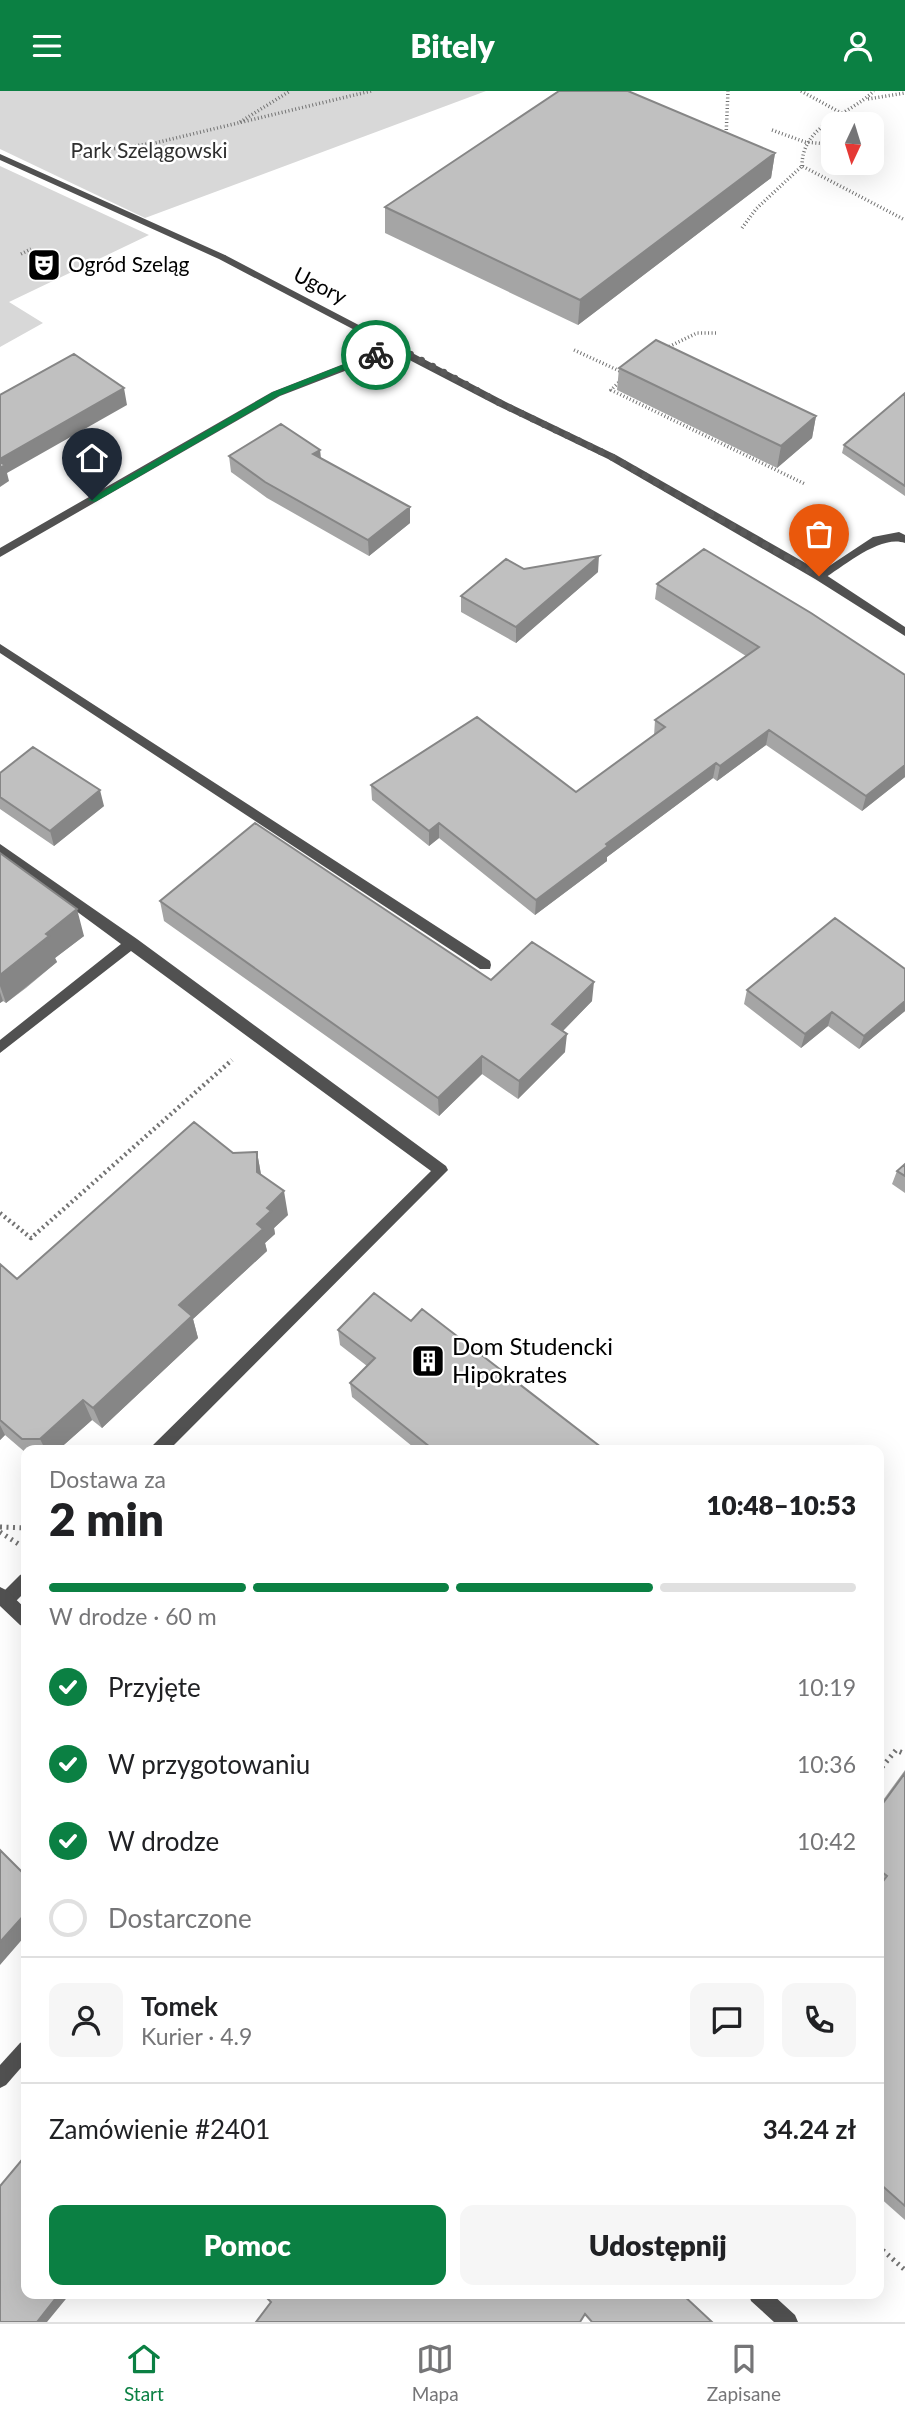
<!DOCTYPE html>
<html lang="pl">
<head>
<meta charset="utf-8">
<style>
	:root { --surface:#fff; --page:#f6f6f6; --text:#202124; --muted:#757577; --line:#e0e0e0; --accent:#0b8043 }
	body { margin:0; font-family:Lato,sans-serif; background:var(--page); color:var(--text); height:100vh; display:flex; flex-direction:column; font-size:26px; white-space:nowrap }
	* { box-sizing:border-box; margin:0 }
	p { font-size:23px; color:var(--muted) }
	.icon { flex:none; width:38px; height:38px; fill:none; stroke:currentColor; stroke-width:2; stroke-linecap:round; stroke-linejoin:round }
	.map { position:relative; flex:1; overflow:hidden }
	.drawer { position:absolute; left:21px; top:1354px; width:863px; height:854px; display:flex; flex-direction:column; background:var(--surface); border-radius:14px; box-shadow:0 7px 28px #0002 }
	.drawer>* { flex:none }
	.needle { width:46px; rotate:184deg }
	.controls { position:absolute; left:821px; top:21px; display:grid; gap:14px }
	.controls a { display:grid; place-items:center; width:63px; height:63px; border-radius:14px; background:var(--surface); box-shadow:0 7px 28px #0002; font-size:35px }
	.pin { position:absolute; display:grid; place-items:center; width:60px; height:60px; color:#fff; margin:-72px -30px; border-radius:50% 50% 50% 0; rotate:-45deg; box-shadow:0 0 7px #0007 }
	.pin .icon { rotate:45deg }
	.courier { position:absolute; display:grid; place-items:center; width:70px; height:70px; margin:-35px; border:5px solid #0b8043; border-radius:50%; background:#fff; color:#222; box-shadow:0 2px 9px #0007 }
	.summary em { font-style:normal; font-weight:800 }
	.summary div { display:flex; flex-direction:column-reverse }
	.summary { display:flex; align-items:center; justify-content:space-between; height:119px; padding:0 28px }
	h1 { font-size:46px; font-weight:800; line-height:52px }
	.bar { display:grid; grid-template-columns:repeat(4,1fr); gap:10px 7px; align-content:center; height:84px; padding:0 28px }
	.bar i { height:9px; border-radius:5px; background:var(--line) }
	.bar .selected { background:var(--accent) }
	.bar p { grid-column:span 4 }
	.line { display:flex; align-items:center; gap:18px; padding:0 28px; border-top:2px solid var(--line) }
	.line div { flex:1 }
	.round { display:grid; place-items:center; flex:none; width:74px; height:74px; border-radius:14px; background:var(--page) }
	ol { padding:0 28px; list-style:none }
	li { display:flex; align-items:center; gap:21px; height:77px }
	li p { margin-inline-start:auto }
	li .icon { padding:7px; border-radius:50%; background:var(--accent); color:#fff; stroke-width:4 }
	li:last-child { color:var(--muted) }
	li i { width:38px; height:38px; border:4px solid var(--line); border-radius:50% }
	.action { display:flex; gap:14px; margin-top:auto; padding:14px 28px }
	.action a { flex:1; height:80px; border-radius:14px; background:var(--accent); color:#fff; font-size:28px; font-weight:800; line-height:80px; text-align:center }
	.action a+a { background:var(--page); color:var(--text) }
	header { display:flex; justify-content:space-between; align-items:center; height:91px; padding:0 28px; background:var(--accent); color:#fff; font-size:32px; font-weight:800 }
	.tabs { display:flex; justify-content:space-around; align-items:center; height:98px; border-top:2px solid var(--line); background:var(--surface); font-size:19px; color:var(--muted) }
	.tabs a { display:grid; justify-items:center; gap:4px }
	.tabs .selected { color:var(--accent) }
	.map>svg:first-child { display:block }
	.green { fill:#d8d8d8 }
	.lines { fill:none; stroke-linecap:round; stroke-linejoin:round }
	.path-far2 { stroke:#737373; stroke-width:3.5; stroke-dasharray:1 2.5; stroke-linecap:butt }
	.path-far1 { stroke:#737373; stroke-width:4.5; stroke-dasharray:2 3.5; stroke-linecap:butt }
	.path { stroke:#737373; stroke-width:5; stroke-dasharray:2 4.5; stroke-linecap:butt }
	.service { fill:#515151; fill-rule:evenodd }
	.pedestrian { fill:#515151; fill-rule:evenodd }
	.minor { fill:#515151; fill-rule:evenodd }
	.wall { fill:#a5a5a5 }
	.shaded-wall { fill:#868686 }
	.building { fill:#c0c0c0; stroke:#868686; stroke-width:2 }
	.route { fill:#0b8043 }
	.done { stroke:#595959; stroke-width:7; stroke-dasharray:0 12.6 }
	.labels { text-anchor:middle; stroke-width:5; stroke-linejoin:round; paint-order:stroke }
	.far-park-label { font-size:21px; fill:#2f2f2f; stroke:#fff }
	.far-poi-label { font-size:21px; fill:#000; stroke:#fff; text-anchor:start }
	.far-street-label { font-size:21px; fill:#000; stroke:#fff }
	.poi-label { font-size:24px; fill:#000; stroke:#fff; text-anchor:start }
</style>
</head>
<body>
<header><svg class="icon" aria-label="menu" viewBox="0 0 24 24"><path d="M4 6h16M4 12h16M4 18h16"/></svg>Bitely<svg class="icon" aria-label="person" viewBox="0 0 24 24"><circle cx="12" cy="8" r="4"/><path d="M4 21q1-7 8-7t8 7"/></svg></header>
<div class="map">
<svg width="905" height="2231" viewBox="0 0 905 2231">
	<rect width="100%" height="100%" fill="#fff"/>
	<path class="green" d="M0,0H486L145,127L0,58Z
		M0,75L149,144L9,211L43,232L0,256Z"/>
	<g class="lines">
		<path class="path-far2" d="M801,0L843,23
			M868,8L905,2
			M240,31L290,0
			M772,39L805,51L828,53
			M726,46L728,0
			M76,63L155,52L371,0
			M802,75C802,33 848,25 874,0
			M742,137L756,118L802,75L905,129
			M21,163L31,158
			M666,257L697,242H716
			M574,259L624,282
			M621,289L611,299L805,393"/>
		<path class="path-far1" d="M0,1122L31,1147L232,969"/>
		<path class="path" d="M0,1436L26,1437
			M0,1441L20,1454
			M878,1681L896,1659L905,1663
			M878,2155L905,2179"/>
		<path class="service" d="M0,63L225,164L227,166L219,168L0,69Z
			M899,441L905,444V452C881,443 844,475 823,488L819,489L814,485L873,446Z
			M0,553L490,870L491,874L490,878H480L0,562Z
			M0,753L137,848L446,1075L448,1079L168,1360H150L152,1355L431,1080L131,860L0,962V949L121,853L0,764Z
			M26,1481V1500L12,1514L6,1517L0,1514V1504L20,1484Z"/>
		<path class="pedestrian" d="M26,1949V1971L6,1994L0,1997V1974L20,1952Z"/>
		<path class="minor" d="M219,164H225L506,311L616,364L823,482L905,536V545L815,488L608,368L498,315L394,261L280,305L0,466V457L272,301L387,256L219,168Z
			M0,1496L6,1499L26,1518V1536L20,1534L0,1515Z
			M749,2203H772L795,2224L798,2231H774L751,2210Z"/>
	</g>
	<path class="wall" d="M775,62L771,87L578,234L385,142V116Z
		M619,277L816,325L812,347L777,377L617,299Z
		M905,302V405L842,362L844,354Z
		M320,359L321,367L410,416V432L369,465L267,407L231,381L229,365Z
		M598,481L516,552L461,521V505Z
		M657,493L905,584V686L862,720L766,654L717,690L713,687L607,766V770L535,824L439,747L429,755L372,709L371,694L576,701L654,645L655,629L746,565L655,508Z
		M0,682L104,715L54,755L0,718Z
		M0,762L84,845L55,867L57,871L26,897L6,912L3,910L0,912Z
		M160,810L491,889L592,910L563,940L565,961L518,1008L482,983L439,1025L164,830Z
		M905,878V920L859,958L828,935L801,957L744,913L747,899Z
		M257,1061L261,1083L288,1124L274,1137L275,1143L265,1152L267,1160L193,1228L198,1247L102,1337L92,1329L57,1360H26V1362L5,1344L0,1349V1173L17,1188L233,1062Z
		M905,1073V1102L892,1093L897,1080Z
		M411,1230L606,1360H418L352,1306L350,1292L367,1275L340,1254L338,1239Z
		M905,1679V2129L878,2105V1716Z"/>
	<path class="shaded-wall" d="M775,62L771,87L578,234L580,209Z
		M124,297L127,314L7,382L9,390L0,396V368Z
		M816,325L812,347L777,377L781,355Z
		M320,359L321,375L313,363Z
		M410,416V432L369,465L368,449Z
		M599,465L598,481L516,552V536Z
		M769,639L766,654L717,690L720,675Z
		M716,672L713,687L607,766V770L535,824L536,809L606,753Z
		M905,674V686L862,720L866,705Z
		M100,699L104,715L54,755L50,740Z
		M439,732V747L429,755V740Z
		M77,818L84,845L55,867L57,871L6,912L0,895V884L46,843Z
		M594,891L592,910L551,952L552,933Z
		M0,901L3,910L0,912Z
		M905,910V920L859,958L864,945Z
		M832,921L828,935L801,957L805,943Z
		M567,943L565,961L518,1008L519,990Z
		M482,965V983L439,1025L438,1007Z
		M257,1061L261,1084L257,1081Z
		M284,1100L288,1124L274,1137L275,1143L265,1152L267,1160L193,1228L198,1247L102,1337L93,1317L179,1214L257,1133L267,1117Z
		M83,1309L92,1329L57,1360H46L40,1348Z
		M0,1334L5,1344L0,1349Z
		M26,1822V1844L0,1874V1851Z
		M59,2203H70L47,2231H37Z"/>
	<path class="building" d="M559,0H628L775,62L580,209L385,116Z
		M656,249L816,325L781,355L619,277Z
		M74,263L124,297L0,368V304Z
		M905,302V395L844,354Z
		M281,333L320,359L313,363L410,416L368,449L265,391L229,365Z
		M0,371L5,374L0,377Z
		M704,458L811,522L905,584V674L866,705L769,639L720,675L716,672L606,753L608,755L536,809L439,732L429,740L371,694L477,626L576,701L665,636L655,629L759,556L657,493Z
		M599,465L516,536L461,505L506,468L524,478Z
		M33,656L100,699L50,740L0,706V682Z
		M255,732L491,889L532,851L594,891L552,933L567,943L519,990L482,965L438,1007L160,810Z
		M0,762L77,818L46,843L49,845L0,884Z
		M835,827L905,878V910L864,945L832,921L805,943L747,899Z
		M194,1031L233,1062L257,1061V1081L284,1100L267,1117L271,1120L257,1133L263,1138L179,1214L192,1225L93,1317L83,1309L40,1348H22L0,1329V1173L17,1188Z
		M905,1073V1085L897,1080Z
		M374,1202L411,1230L422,1218L606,1360H435L350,1292L375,1267L338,1239Z
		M905,1682V2115L878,2091V1797L887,1785L878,1778V1719Z
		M0,1759L26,1785V1822L0,1851Z
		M26,2064V2203H59L37,2231H0V2095Z
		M263,2203H682L712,2231H592L585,2223L580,2231H256L271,2211Z"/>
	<path class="route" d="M373,262L380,264L278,305L95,411L88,409L273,301Z"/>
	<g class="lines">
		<path class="done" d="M376,264L397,256L502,313L612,366L819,485"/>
	</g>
	<defs>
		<symbol id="theatre-square" viewBox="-11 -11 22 22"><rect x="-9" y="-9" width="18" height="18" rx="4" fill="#000" stroke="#fff"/><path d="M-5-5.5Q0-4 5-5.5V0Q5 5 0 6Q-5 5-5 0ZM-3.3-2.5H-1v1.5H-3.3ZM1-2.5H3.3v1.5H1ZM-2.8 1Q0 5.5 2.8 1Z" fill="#fff"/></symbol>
		<symbol id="building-square" viewBox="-11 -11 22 22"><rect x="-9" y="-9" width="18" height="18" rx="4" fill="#000" stroke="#fff"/><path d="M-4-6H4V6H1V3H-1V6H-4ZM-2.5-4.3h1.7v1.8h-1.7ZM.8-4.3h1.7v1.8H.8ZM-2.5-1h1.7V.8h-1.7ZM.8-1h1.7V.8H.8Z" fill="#fff"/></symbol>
	</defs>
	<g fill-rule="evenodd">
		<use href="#theatre-square" x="25" y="155" width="38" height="38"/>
		<use href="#building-square" x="409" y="1251" width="38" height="38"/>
	</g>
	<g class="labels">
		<g class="far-park-label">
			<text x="149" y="67">Park Szelągowski</text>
		</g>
		<g class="far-poi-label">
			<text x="68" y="181">Ogród Szeląg</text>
		</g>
		<g class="far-street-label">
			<text transform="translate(320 195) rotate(27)" y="7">Ugory</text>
		</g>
		<g class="poi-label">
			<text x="452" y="1264">Dom Studencki<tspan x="452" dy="28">Hipokrates</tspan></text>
		</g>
	</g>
</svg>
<div class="controls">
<a><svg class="needle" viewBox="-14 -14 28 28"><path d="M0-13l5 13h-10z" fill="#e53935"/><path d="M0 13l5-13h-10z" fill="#757577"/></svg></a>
</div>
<div class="pin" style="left:819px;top:485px;background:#ea580c"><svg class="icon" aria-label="bag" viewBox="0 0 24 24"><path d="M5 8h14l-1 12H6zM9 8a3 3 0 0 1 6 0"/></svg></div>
<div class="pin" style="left:92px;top:409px;background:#1f2937"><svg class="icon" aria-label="home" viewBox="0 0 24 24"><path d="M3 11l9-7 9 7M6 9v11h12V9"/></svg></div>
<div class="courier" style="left:376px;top:264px"><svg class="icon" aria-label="bike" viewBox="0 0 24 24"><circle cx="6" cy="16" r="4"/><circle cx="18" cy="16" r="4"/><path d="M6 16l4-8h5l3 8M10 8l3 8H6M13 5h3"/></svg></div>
<section class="drawer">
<div class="summary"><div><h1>2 min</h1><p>Dostawa za</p></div><em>10:48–10:53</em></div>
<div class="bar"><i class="selected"></i><i class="selected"></i><i class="selected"></i><i></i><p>W drodze · 60 m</p></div>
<ol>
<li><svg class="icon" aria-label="check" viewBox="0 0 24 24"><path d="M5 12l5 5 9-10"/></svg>Przyjęte<p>10:19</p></li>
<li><svg class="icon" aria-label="check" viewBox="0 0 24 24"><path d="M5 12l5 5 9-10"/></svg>W przygotowaniu<p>10:36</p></li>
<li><svg class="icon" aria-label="check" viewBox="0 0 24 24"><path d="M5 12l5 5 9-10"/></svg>W drodze<p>10:42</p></li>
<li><i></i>Dostarczone</li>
</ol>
<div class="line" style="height:126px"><a class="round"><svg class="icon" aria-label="person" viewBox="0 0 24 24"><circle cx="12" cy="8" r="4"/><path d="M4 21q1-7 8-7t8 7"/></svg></a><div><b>Tomek</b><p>Kurier · 4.9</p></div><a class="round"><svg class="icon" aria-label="chat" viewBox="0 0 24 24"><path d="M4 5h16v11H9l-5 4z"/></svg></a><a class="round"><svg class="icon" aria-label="phone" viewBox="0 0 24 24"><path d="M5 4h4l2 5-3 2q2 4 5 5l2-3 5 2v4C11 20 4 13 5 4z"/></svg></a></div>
<div class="line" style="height:91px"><div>Zamówienie #2401</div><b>34.24 zł</b></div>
<div class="action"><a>Pomoc</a><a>Udostępnij</a></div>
</section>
</div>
<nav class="tabs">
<a class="selected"><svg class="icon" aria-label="home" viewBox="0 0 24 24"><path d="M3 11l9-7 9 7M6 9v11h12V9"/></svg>Start</a>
<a><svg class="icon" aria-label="map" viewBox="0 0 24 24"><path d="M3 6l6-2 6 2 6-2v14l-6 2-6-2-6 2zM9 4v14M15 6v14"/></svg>Mapa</a>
<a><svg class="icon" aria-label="saved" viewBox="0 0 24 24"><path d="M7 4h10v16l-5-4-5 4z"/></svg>Zapisane</a>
</nav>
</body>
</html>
